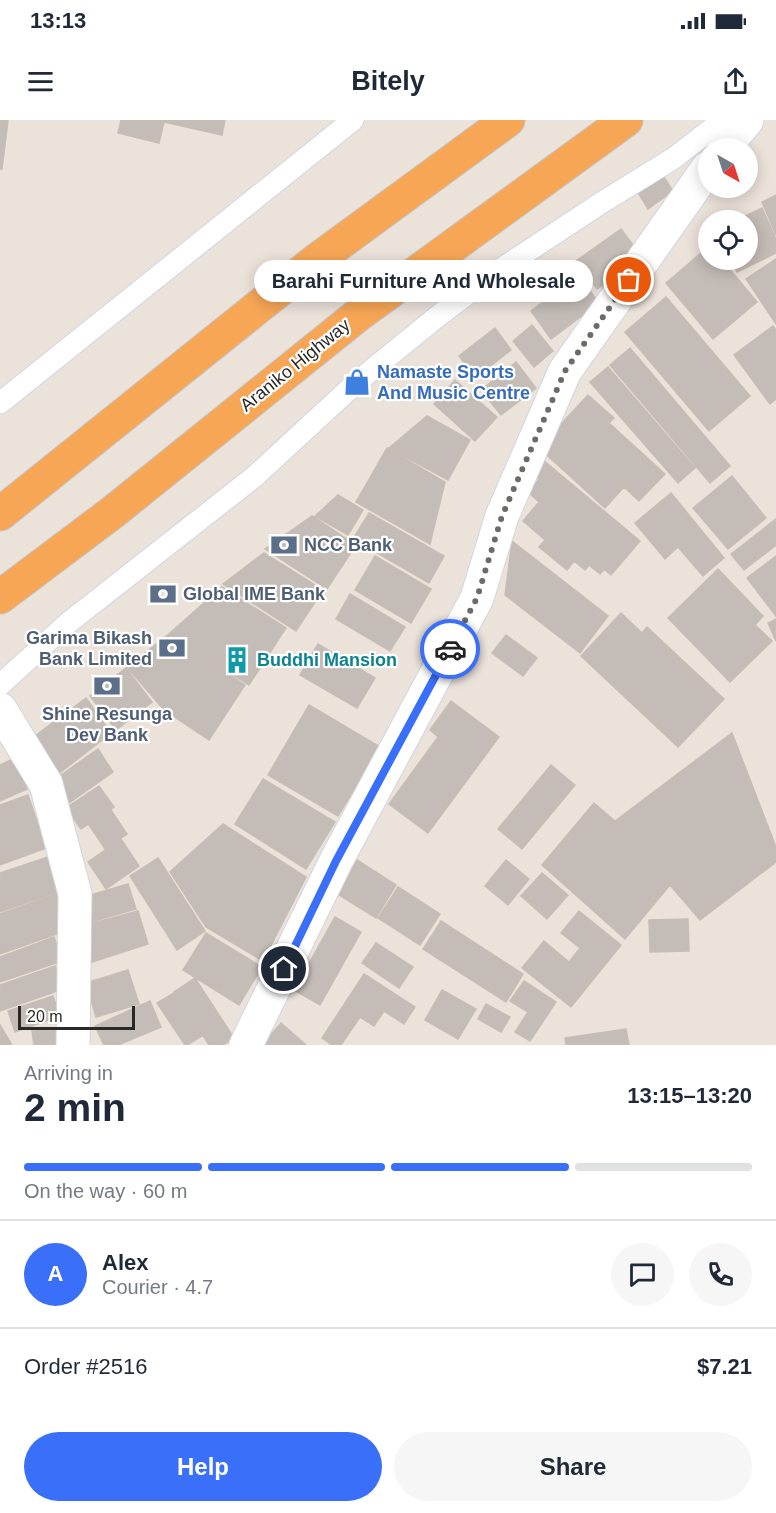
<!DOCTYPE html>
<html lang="en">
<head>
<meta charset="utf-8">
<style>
	:root { --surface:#fff; --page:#f6f6f7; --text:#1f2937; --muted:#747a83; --line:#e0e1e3; --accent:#396ff9 }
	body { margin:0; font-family:Arial,sans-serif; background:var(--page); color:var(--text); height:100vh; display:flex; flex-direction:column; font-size:22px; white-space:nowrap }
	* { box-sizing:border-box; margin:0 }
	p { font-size:20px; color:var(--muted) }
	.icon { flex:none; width:33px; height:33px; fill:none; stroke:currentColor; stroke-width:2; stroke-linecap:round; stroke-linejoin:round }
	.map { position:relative; height:925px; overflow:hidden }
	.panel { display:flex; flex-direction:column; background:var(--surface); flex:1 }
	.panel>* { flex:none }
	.needle { width:39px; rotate:141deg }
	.controls { position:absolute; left:698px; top:18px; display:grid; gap:12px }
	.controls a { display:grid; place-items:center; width:60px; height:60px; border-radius:50%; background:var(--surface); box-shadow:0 3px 15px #0003; font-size:30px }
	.scale { position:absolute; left:18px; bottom:15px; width:117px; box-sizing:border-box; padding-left:6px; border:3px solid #292929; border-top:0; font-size:16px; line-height:21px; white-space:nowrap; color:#292929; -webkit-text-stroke:4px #fff; paint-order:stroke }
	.pin { position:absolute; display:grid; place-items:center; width:51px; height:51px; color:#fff; margin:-26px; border:3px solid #fff; border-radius:50%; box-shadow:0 2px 6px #0007 }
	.courier { position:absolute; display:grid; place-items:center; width:60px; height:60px; margin:-30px; border:4px solid #396ff9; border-radius:50%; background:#fff; color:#222; box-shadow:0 2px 8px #0007 }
	.bubble { position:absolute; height:42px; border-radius:21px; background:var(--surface); box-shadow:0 3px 15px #0003; font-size:20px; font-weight:700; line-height:42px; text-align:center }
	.headline em { font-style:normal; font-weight:700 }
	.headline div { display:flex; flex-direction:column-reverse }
	.headline { display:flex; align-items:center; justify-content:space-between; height:102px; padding:0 24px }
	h1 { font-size:39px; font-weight:700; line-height:45px }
	.bar { display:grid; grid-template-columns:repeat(4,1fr); gap:9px 6px; align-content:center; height:72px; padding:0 24px }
	.bar i { height:8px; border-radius:4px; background:var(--line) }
	.bar .on { background:var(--accent) }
	.bar p { grid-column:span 4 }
	.line { display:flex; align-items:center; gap:15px; padding:0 24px; border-top:2px solid var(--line) }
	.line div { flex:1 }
	.round { display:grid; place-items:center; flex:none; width:63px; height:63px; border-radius:32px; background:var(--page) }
	.primary-button { display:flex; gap:12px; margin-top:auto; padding:12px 24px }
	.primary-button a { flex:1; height:69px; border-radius:36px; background:var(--accent); color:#fff; font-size:24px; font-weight:700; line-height:69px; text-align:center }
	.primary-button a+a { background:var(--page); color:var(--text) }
	.status { display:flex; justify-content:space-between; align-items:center; height:42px; padding:0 30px; background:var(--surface); direction:ltr }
	.status svg { height:16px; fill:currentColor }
	header { display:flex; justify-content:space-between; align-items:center; height:78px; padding:0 24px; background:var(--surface); font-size:27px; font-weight:700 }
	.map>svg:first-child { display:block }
	.building { fill:#c3bcb7; stroke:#c6beb4; stroke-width:1.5 }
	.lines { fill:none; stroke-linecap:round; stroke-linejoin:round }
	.service-casing { stroke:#d0d5e2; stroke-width:23 }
	.minor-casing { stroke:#d0d5e2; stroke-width:35 }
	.trunk-casing { stroke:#c3c3c3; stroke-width:35 }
	.service { stroke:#fff; stroke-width:21 }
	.minor { stroke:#fff; stroke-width:33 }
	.trunk { stroke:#f7a656; stroke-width:33 }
	.done { stroke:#6d6a67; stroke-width:6; stroke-dasharray:0 10.8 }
	.route { stroke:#396ff9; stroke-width:8 }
	.labels { text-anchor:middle; stroke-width:4.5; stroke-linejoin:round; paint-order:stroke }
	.street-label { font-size:18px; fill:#292929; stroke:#fff }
	.shop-label { font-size:18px; font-weight:bold; fill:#366cbe; stroke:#fff; text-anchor:start }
	.service-label { font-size:18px; font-weight:bold; fill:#4e5e75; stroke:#fff; text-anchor:start }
	.culture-label { font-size:18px; font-weight:bold; fill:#0d838f; stroke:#fff; text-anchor:start }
</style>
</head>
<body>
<div class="status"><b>13:13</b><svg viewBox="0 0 49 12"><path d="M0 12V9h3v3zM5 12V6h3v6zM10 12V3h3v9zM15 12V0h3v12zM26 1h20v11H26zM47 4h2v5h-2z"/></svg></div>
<header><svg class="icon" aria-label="menu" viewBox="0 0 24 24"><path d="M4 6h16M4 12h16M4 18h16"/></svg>Bitely<svg class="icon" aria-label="share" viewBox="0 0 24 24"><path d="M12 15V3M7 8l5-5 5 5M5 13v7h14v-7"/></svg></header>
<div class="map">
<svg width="776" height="925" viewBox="0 0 776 925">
	<rect width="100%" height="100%" fill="#ebe2da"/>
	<path class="building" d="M0,0H8L2,49H0Z
		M121,0H225L222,15L164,2L159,23L118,13Z
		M662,54L673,71L648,89L637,71Z
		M776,75V115L762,82Z
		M762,88L776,119V133L737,152L731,140H747V100H737Z
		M621,109L642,137L597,169L576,141Z
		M708,127V140H722L757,182L713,219L666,163Z
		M776,139V204L746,159Z
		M578,155L599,183L551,219L531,191Z
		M666,177L750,276L709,311L625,212Z
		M532,205L553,231L534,247L513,221Z
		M773,206L776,210V279L770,284L734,235Z
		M495,208L511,230L475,258L459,236Z
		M630,228L730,346L710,363L610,245Z
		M516,242L536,268L501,295L481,270Z
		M608,247L695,348L678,363L590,262Z
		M455,260L497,297L475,321L434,284Z
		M588,275L614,298L609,303L665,354L639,381L624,367L605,388L539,328Z
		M427,296L470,320L448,360L389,328Z
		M387,328L445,362L430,424L356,382Z
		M537,335L640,421L611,455L604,449L600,454L589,445L585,450L574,441L567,450L539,427L545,420L523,401L539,382L528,372L539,359L527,348Z
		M732,356L766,398L728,429L693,388Z
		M671,373L724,438L703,456L678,427L665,439L635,403Z
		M338,375L363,390L348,415L315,396Z
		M369,393L444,436L429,463L353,419Z
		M312,396L356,425L327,469L265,429Z
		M776,399V425L744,450L731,434Z
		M512,421L608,496L580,533L505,475Z
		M264,433L323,470L296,511L223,464Z
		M375,436L431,469L411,503L355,470Z
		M776,436V496L747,458Z
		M718,449L763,496L755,505L772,521L730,562L668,498Z
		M222,467L286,508L249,565L169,514Z
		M350,474L405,507L390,531L336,499Z
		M621,493L642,513L647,507L724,579L678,627L581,536Z
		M776,499V521L768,503Z
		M169,514L245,565L209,620L164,590L127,547Z
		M506,515L537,538L523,556L492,533Z
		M318,524L375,558L357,588L300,555Z
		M126,548L152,582L116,610L90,576Z
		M86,578L111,613L57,655L31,619Z
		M451,581L499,617L428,713L389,684L438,617L430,610Z
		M309,585L380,627L338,696L268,655Z
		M732,613L776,727V742L700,800L670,765L625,819L542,745L594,683L615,701Z
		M98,629L113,652L69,683L54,660Z
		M15,638L27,669L0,681V645Z
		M551,645L575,665L522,729L498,709Z
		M263,659L335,702L306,749L235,704Z
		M99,666L114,687L81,709L66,688Z
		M28,675L46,728L0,745V685Z
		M111,690L127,714L105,729L89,705Z
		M223,704L306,757L263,841L206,807L170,752Z
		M121,719L139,746L106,769L88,742Z
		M48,737L60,771L0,792V753Z
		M158,738L205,811L177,830L130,756Z
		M357,740L396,765L376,798L336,773Z
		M506,740L529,759L508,785L485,766Z
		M542,753L568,775L547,799L521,776Z
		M128,764L136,789L91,802L84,777Z
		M398,767L440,794L420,825L378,798Z
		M56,774L68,810L0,834V794Z
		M138,791L148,824L83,845L86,805Z
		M579,791L621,825L571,887L522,848L544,821L569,842L580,828L561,813Z
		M335,797L361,812L320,885L294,870Z
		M688,799L689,831L650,832L649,800Z
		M441,801L523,854L506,882L423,829Z
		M206,813L262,847L239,885L183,850Z
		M54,817L62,841L0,862V837Z
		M376,823L413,847L399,868L362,843Z
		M55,846L63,869L0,891V865Z
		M128,850L139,884L96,897L86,863Z
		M364,854L415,887L404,904L384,891L374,906L360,897L341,925H332L322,918Z
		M195,858L234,918L223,925H209L174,872Z
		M524,861L556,882L530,921L515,912L528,892L510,881Z
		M442,870L476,889L458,919L425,900Z
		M174,873L202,916L187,925H185L157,883Z
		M53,876L60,896L15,912L8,891Z
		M150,881L161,907L118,925H104L95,906Z
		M486,884L510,897L501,912L478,899Z
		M281,903L306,925H262Z
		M0,905L12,925H0Z
		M56,908L59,925H34L32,911Z
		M626,909L629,925H566L565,918Z"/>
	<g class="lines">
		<defs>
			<path id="service" d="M0,283L353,0
				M0,565L68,503L254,357L357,262L438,196L501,149L601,83L674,38L723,0"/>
			<path id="minor" d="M724,28L747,0
				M0,589L46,664L75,774L73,925
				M246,925L336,741L477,478L502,396L565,251L708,48"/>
			<path id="trunk" d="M0,394L318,139L508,0
				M0,477L113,392L358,195L626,0"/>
		</defs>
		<use href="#service" class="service-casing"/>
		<use href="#minor" class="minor-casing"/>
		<use href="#trunk" class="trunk-casing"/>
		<use href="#service" class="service"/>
		<use href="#minor" class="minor"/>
		<use href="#trunk" class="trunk"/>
	</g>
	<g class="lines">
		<path class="done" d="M450,529L477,478L502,396L565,251L629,160"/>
		<path class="route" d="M284,849L336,741L450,529"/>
	</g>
	<defs>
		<symbol id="shop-bare" viewBox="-9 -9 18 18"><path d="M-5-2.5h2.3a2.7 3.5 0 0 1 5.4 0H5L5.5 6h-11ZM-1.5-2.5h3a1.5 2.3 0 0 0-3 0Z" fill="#3f7fe0" stroke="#fff" stroke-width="2.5" paint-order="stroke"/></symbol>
		<symbol id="bank-bare" viewBox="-9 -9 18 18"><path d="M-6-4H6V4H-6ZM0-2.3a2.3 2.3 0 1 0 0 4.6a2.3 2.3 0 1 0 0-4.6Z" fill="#5c6f8a" stroke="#fff" stroke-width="2.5" paint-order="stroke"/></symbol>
		<symbol id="building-bare" viewBox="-9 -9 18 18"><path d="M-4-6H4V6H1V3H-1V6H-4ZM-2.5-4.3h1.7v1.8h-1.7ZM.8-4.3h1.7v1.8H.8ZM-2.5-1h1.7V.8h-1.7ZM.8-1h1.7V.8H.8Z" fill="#0f9aa8" stroke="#fff" stroke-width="2.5" paint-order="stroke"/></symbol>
	</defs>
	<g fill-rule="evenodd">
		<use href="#shop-bare" x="338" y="243" width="38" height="38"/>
		<use href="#bank-bare" x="265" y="406" width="38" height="38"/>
		<use href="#bank-bare" x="144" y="455" width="38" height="38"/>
		<use href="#bank-bare" x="153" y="509" width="38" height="38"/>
		<use href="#building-bare" x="218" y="521" width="38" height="38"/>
		<use href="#bank-bare" x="88" y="547" width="38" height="38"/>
	</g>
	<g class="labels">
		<g class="street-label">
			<text transform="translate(295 245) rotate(-39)" y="6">Araniko Highway</text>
		</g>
		<g class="shop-label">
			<text x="377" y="258">Namaste Sports<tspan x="377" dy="21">And Music Centre</tspan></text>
		</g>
		<g class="service-label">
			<text x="304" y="431">NCC Bank</text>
			<text x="183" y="480">Global IME Bank</text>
			<text x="152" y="524" text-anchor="end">Garima Bikash<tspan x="152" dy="21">Bank Limited</tspan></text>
			<text x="107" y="600" text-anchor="middle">Shine Resunga<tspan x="107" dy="21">Dev Bank</tspan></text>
		</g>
		<g class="culture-label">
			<text x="257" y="546">Buddhi Mansion</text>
		</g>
	</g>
</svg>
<div class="controls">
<a><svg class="needle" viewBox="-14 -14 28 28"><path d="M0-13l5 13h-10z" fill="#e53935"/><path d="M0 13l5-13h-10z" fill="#747a83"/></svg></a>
<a><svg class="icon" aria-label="locate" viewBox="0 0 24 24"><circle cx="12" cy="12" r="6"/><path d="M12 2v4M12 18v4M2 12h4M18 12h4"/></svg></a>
</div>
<div class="scale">20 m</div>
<div class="pin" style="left:629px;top:160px;background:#ea580c"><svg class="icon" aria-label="bag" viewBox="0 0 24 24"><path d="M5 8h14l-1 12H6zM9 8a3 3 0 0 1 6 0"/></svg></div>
<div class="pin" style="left:284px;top:849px;background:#1f2937"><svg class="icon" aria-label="home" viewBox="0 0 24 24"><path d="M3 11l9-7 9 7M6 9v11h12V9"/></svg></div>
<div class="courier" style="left:450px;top:529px"><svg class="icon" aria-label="car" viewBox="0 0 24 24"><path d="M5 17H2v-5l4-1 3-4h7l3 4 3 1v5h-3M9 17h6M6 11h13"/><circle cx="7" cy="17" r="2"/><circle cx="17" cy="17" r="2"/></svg></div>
<div class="bubble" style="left:254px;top:140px;width:339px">Barahi Furniture And Wholesale</div>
</div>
<section class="panel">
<div class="headline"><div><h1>2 min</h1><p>Arriving in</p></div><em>13:15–13:20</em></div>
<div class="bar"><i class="on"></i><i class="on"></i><i class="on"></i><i></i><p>On the way · 60 m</p></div>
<div class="line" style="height:108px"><b class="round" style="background:var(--accent);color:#fff">A</b><div><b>Alex</b><p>Courier · 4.7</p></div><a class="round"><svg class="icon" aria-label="chat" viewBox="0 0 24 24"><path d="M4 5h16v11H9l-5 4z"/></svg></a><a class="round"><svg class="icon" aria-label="phone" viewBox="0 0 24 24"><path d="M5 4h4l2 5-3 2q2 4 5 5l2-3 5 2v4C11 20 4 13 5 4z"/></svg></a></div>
<div class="line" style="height:78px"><div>Order #2516</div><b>$7.21</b></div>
<div class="primary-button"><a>Help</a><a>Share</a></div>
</section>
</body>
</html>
